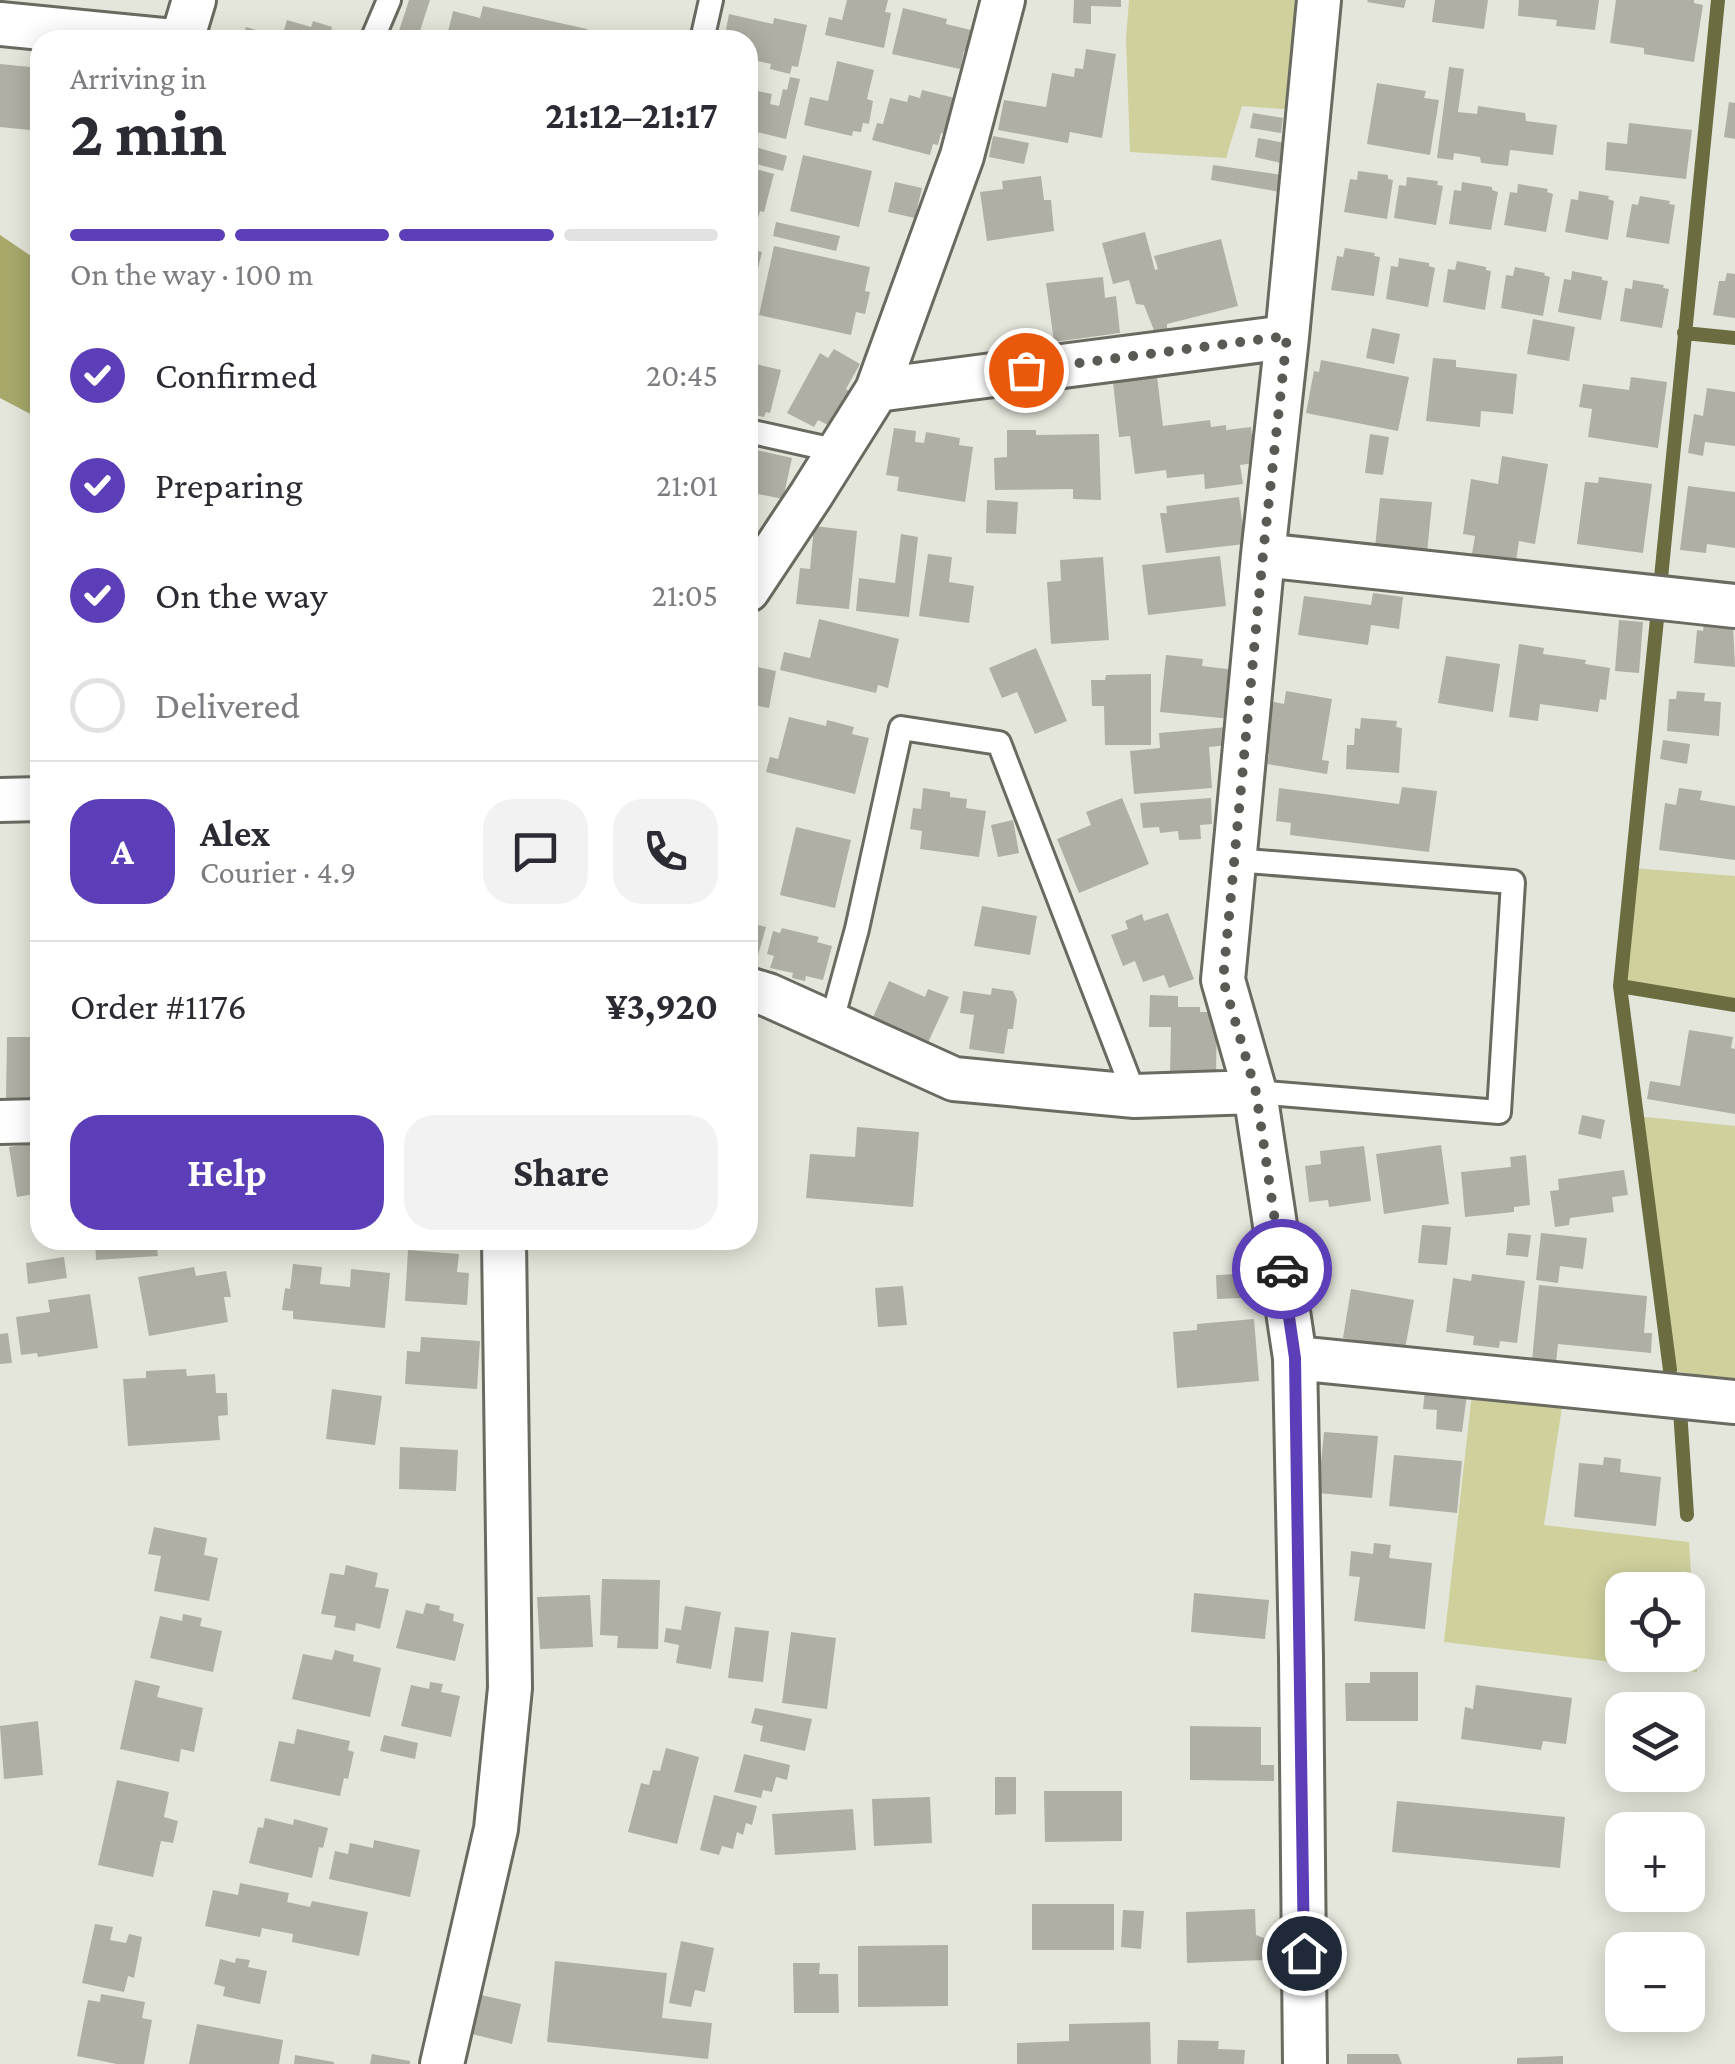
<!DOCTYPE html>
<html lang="en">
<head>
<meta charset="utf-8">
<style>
	:root { --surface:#fff; --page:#f2f2f3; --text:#2b2b33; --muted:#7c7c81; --line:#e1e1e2; --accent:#5c3fb8 }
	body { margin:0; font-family:"Crimson Pro",serif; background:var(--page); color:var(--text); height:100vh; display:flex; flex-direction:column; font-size:38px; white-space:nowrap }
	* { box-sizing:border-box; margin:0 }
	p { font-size:32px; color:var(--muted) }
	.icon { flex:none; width:55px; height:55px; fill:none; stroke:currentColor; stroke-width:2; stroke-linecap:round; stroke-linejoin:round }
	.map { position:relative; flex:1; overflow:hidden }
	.drawer { position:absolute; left:30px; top:30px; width:728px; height:1220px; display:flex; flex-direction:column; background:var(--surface); border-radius:30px; box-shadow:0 5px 25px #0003 }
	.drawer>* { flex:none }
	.tools { position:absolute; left:1605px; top:1572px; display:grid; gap:20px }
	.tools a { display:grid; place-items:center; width:100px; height:100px; border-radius:20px; background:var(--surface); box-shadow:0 5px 25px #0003; font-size:50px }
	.pin { position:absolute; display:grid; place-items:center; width:85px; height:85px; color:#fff; margin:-42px; border:5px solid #fff; border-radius:50%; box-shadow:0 2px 10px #0007 }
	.courier { position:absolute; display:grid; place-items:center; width:100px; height:100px; margin:-50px; border:8px solid #5c3fb8; border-radius:50%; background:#fff; color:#222; box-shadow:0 2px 12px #0007 }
	.overview em { font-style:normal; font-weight:700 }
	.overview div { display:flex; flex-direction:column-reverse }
	.overview { display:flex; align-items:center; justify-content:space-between; height:170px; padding:0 40px }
	h1 { font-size:65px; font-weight:700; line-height:75px }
	.bar { display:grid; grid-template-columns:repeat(4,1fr); gap:15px 10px; align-content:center; height:120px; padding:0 40px }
	.bar i { height:12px; border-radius:8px; background:var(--line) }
	.bar .current { background:var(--accent) }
	.bar p { grid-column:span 4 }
	.line { display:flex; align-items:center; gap:25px; padding:0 40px; border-top:2px solid var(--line) }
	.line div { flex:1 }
	.round { display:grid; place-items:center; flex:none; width:105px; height:105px; border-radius:30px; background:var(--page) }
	ol { padding:0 40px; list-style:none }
	li { display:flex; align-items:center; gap:30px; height:110px }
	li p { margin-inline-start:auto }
	li .icon { padding:10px; border-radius:50%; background:var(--accent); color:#fff; stroke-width:4 }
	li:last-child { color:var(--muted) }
	li i { width:55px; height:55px; border:5px solid var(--line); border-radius:50% }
	.primary-button { display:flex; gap:20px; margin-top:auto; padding:20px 40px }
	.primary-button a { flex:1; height:115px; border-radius:30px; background:var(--accent); color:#fff; font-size:40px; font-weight:700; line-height:115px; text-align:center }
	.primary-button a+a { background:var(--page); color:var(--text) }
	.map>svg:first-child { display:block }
	.green { fill:#cfd09c; fill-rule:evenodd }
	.forest { fill:#a7a86a }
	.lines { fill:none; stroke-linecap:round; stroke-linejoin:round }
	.stream { stroke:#6c6c41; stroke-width:14 }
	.building { fill:#afafa5 }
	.service-casing { stroke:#6a6a61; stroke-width:28 }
	.minor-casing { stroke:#6a6a61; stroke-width:48 }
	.service { stroke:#fff; stroke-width:22 }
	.minor { stroke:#fff; stroke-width:42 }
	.done { stroke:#595a53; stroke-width:10; stroke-dasharray:0 18 }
	.route { stroke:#5c3fb8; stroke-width:12 }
</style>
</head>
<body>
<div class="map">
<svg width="1735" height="2064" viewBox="0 0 1735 2064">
	<rect width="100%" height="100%" fill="#e5e6db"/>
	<path class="green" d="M1129,0H1306L1295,110L1242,106L1226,158L1130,152L1126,39Z
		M1632,868L1735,876V1005L1620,986Z
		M1636,1116L1735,1126V1381L1670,1370Z
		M1473,1385L1564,1394L1544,1525L1689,1542L1697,1672L1444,1642ZM1622,1590H1688V1655H1622Z"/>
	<path class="forest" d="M0,235L40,262V419L0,398Z"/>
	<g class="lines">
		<path class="stream" d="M1684,333L1735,338
			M1661,578L1718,0
			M1657,619L1620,986L1670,1370
			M1620,986L1735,1005
			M1680,1410L1687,1515"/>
	</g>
	<path class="building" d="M409,0H430L417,40H396Z
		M847,0H888L885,12L891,13L884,48L825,35L829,17L842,20Z
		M1074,0H1121V7L1091,6V24L1073,23Z
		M1368,0H1406L1404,8L1367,2Z
		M1435,0H1488L1484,29L1432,22Z
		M1519,0H1599L1595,30L1556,26L1557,20L1518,16Z
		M1616,0H1694V3L1703,5L1694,62L1644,54V48L1610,43Z
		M483,6L587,29L585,40H446L453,11L480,18Z
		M903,8L947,19L946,24L979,32L974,53L964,51L960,69L892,54Z
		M729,14L773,24L774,18L807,25L798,67L792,66L790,74L770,69L771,64L748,59V40H724Z
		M287,20L311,27L313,21L332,27L330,34L347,40H281Z
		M246,27L272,35L270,40H242Z
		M1086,49L1116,54L1102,138L1070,132L1068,143L998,130L1004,100L1046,107L1052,73L1074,77L1075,68L1083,69Z
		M837,61L874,70L867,99L873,101L869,124L863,123L861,132L853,131L852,136L804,125L810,97L828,101Z
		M0,64L40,68V131L0,127Z
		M1449,67L1464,69L1458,112L1477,114L1478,106L1525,113L1526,121L1557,125L1553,155L1510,150L1508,166L1481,163L1480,157L1454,153L1453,160L1437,158Z
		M790,77L800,79L786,139L748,130V89L772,94L770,104L779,106L783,89L787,90Z
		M1377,83L1426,91L1424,98L1439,100L1430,155L1367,144Z
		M922,90L955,98L946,134L941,133L938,145L933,144L930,155L872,140L877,123L883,124L890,98L907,102L909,95L920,98Z
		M1729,102L1735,103V139L1724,137Z
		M1253,113L1283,118L1281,133L1250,128Z
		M1629,123L1692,130L1686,179L1605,170L1607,142L1627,144Z
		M993,136L1029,143L1024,164L989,157Z
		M1258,138L1285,143L1281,163L1255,157Z
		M748,145L787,156L783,171L748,162Z
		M803,155L872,171L859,227L790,211Z
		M1213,165L1282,175L1280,192L1211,180Z
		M748,167L774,174L764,212L760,211L757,222L748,220Z
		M1358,171L1388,175V179L1393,180L1387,219L1344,212L1350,179L1357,180Z
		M1041,176L1044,200H1051L1054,231L987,241L980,192L1003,189L1002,181Z
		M1407,177L1438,181L1437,185L1443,186L1436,225L1394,218L1399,185L1406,186Z
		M895,182L922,188L915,218L888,212Z
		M1462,182L1492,187V190L1498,192L1491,230L1449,224L1454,190L1461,191Z
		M1518,184L1548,189L1547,192L1553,194L1546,232L1504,225L1510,192L1517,193Z
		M1579,191L1609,196L1608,199L1614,201L1608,240L1565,232L1571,199L1578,200Z
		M1640,196L1670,201L1669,204L1675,205L1669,244L1626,237L1632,204L1638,205Z
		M776,222L840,236L836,251L773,236Z
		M1145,232L1155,270L1158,269L1154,256L1221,239L1238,306L1167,324V333H1155L1144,305L1136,304L1129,280L1113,284L1102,243Z
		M774,246L870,267L865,291L870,292L865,314L856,312L851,335L759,315Z
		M1345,248L1375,253L1374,256L1380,257L1374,296L1331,290L1337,256L1343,257Z
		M748,249L762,252L752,293L748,292Z
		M1399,258L1429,263V266L1435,268L1428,307L1386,299L1391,266L1398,267Z
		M1457,261L1486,267V270L1491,271L1485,310L1443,302L1448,269L1455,270Z
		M1515,267L1545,273L1544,275L1550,277L1543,316L1501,308L1506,275L1513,276Z
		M1572,271L1602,277V280L1608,281L1601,320L1558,312L1564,279L1571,280Z
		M1727,273L1735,274V318L1713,315L1719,281H1725Z
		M1103,277L1105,298L1116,296L1120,333L1054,342L1046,283Z
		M1633,280L1664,285L1663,288L1669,289L1662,328L1620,321L1625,288L1632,289Z
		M1533,319L1575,327L1569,361L1527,354Z
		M1372,328L1400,334L1394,364L1366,358Z
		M834,349L860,364L846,389L853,393L834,428L818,420L814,427L787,413L820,353L828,358Z
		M1433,358L1456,360V367L1517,374L1513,414L1481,411L1480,427L1426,421Z
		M1321,360L1409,377L1398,431L1306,413L1314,371L1319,372Z
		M748,362L781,370L770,413L766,412L764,417L751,414L753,407L748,406Z
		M1156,368L1163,426L1210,420L1211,427L1226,425V430L1251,427L1255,463L1240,465L1243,484L1205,489L1204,474L1167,478L1166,470L1135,474L1130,436L1119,437L1112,373Z
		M1631,377L1667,382L1658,448L1588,437L1592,409L1579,407L1583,384L1629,390Z
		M1707,388L1735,392V446L1705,442L1703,456L1688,453L1694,414L1703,416Z
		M894,428L916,431L915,442L924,443L926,432L960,438L959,445L973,447L965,502L897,491L899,477L886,475Z
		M1007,430H1036V435L1099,434L1101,500L1073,499V489L995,490L994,458L1007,457Z
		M1370,434L1389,437L1383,475L1365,473Z
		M748,448L792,458L783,499L748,492Z
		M1502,456L1548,464L1535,544L1519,541L1516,561L1472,554L1475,536L1463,534L1471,479L1498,484Z
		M1599,477L1652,484L1643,553L1577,544L1585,482L1598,483Z
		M1688,486L1735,492V548L1707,544L1706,553L1680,550Z
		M1239,497L1245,544L1166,553L1160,513H1167L1166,506Z
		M1380,498L1432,502L1427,553L1375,548Z
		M987,500L1018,502L1016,534L986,533Z
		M814,526L857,531L849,609L796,604L800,568L810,569Z
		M901,534L918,537L909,617L856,611L859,578L895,583Z
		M928,554L952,557L949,582L974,586L969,623L919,616Z
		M1220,556L1226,606L1148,615L1142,565Z
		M1103,557L1109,640L1051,644L1047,582L1061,581L1060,560Z
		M1373,593L1403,597L1399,629L1371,625L1368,645L1298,635L1304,596L1371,605Z
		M819,619L899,639L888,688L878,685L876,693L780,670L784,652L810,658Z
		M1619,620L1643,622L1639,673L1615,671Z
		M1704,622L1733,625L1735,667L1694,663L1697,630L1703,631Z
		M1519,644L1544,648L1543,654L1586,660L1585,664L1610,668L1606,700L1600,699L1598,712L1540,704L1538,721L1509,717Z
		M1036,648L1067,721L1035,734L1017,692L1002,698L989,668Z
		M1166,655L1203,659L1202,666L1236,670L1231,719L1160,712Z
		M1446,656L1500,664L1493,712L1438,703Z
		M748,665L776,671L769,708L748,704Z
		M1151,674V745H1105L1104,706H1092L1091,680H1105L1106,675Z
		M1286,691L1332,699L1322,760L1329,761L1327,774L1267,764L1269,754L1262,752L1269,701L1284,704Z
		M1677,691L1705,693L1704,701L1721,702L1719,736L1667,731L1669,699H1676Z
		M789,717L826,726L827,720L854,727L852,734L869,738L855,794L766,772L770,757L778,759Z
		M1361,718L1397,721L1396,727L1402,728L1399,773L1346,769L1347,745H1354L1355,728L1360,729Z
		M1228,727L1230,745L1209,747L1212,788L1134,794L1130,751L1160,748L1159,733Z
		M1663,740L1690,744L1687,764L1660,759Z
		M1402,787L1437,791L1429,852L1290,835L1291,823L1276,821L1279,788L1399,804Z
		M923,788L950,792V797L967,799L966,808L986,811L979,857L920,849L922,831L910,829L913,808L921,809Z
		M1679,788L1702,791L1700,800L1735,806V860L1659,850L1665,803L1676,805Z
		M1122,798L1149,864L1079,893L1057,839L1091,825L1086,812Z
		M1211,798L1212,824L1200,825L1201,839L1179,840L1178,831L1160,833L1159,827L1143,828L1140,803Z
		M1013,820L1019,853L998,857L991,825Z
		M796,827L851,840L835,908L780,895Z
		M982,906L1037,916L1030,955L974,946Z
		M1168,913L1194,979L1169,988L1164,975L1143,982L1135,961L1123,966L1111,935L1128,929L1125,921L1142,914L1144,921Z
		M748,922L766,927L758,955L748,952Z
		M782,928L819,937L817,942L832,946L823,980L806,976L805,981L792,978L793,973L770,968L774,956L767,954L773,931L780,933Z
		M889,981L925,997L928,989L949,997L926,1047L871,1022Z
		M992,988L1013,991L1017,1000L1013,1029H1008L1004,1054L969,1049L974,1015L960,1013L963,991L991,995Z
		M1150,995L1178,996V1007H1200V1012H1217L1216,1075H1170L1171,1027H1149Z
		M1689,1030L1733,1037L1731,1048L1735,1049V1114L1647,1099L1650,1081L1680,1086Z
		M7,1037H40V1102L6,1101Z
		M1582,1115L1605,1120L1601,1139L1578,1134Z
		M857,1127L919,1132L913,1207L806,1198L810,1154L855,1157Z
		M36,1143L40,1173V1193L17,1197L9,1147Z
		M1441,1145L1449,1204L1384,1214L1376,1154Z
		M1364,1146L1371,1201L1329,1207L1328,1200L1309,1202L1305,1166L1321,1164L1320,1151Z
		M1526,1155L1530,1205L1514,1207V1212L1465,1217L1461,1172L1511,1167L1510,1157Z
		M1624,1170L1628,1195L1612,1197L1614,1212L1570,1218L1569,1225L1555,1227L1550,1191L1559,1190L1558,1179Z
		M1422,1225L1451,1227L1447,1265L1418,1263Z
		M1508,1233L1531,1235L1528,1257L1506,1255Z
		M1541,1233L1587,1238L1583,1269L1560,1266L1558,1283L1536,1280Z
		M95,1240H156L158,1256L96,1260Z
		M408,1250L459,1254L457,1272L469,1273L467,1305L405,1301Z
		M64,1257L67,1278L28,1284L26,1263Z
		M293,1264L322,1267L320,1284L350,1287L351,1269L390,1273L385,1328L293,1319V1311L282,1310L285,1288L290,1289Z
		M194,1267L196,1276L226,1271L231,1297H224L228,1322L149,1336L138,1277Z
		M1264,1273V1297L1217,1299L1216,1275Z
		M1472,1274L1525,1281L1517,1343L1500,1341L1499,1348L1473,1345L1474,1336L1446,1332L1453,1278L1471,1281Z
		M1539,1285L1647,1296L1644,1333H1652L1651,1353L1558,1344L1556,1363L1532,1361Z
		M903,1286L907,1325L878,1327L875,1288Z
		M1351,1289L1414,1300L1405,1349L1343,1338Z
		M90,1294L98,1348L38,1357L37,1353L21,1355L16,1317L50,1312L48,1300Z
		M1254,1319L1259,1381L1177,1388L1173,1332L1197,1330V1324Z
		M8,1333L12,1363L0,1364V1334Z
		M421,1337L480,1341L477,1389L405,1384L407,1351L420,1352Z
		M186,1369L187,1376L215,1374L216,1393H227L228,1415L218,1416L220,1440L128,1446L123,1379L146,1378V1371Z
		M332,1389L382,1396L375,1445L326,1439Z
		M1425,1390L1467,1394L1462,1432L1436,1429L1437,1410L1423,1409Z
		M1324,1432L1378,1436L1372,1498L1318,1493Z
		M400,1447L458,1450L456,1491L399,1489Z
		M1394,1455L1462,1461L1457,1513L1389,1506Z
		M1604,1457L1621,1459L1620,1472L1661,1477L1656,1526L1574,1517L1579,1463L1603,1465Z
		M154,1527L207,1538L204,1555L218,1558L209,1601L154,1591L161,1556L148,1554Z
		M1374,1543L1391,1545L1389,1558L1432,1563L1425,1629L1354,1621L1360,1577L1349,1576L1351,1551L1373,1554Z
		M346,1565L378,1573L375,1587L389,1589L380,1629L356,1623L355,1631L334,1627L336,1616L321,1614L330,1573L344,1575Z
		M602,1579L660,1580L658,1649L617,1648L618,1636L600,1635Z
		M1194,1593L1269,1600L1265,1639L1191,1632Z
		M590,1595L593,1647L540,1649L537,1597Z
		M426,1603L440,1606L439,1610L454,1614L453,1621L464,1624L455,1661L396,1648L406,1610L423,1614Z
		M685,1606L721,1612L711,1669L676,1663L679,1645L664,1642L666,1628L681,1630Z
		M183,1614L202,1618L200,1626L222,1631L213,1672L150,1658L160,1616L182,1621Z
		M735,1627L769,1631L763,1682L728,1678Z
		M791,1632L836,1638L827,1709L782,1703Z
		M335,1650L354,1655L353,1661L381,1668L370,1717L292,1699L303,1654L332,1660Z
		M1370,1672H1418V1721H1346L1345,1683H1370Z
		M135,1680L160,1686L157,1697L203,1708L194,1752L181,1749L179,1762L120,1749Z
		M430,1682L443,1684L441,1692L460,1696L451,1737L401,1726L411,1685L429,1689Z
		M1476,1685L1572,1698L1566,1744L1543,1741L1541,1750L1461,1739L1465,1707L1473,1709Z
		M755,1708L812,1719L805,1751L760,1741L763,1726L751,1723Z
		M38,1721L43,1775L4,1779L0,1726Z
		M1190,1726L1261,1727V1765H1274V1781L1190,1780Z
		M297,1729L350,1741L348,1750L354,1752L348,1779L344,1778L340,1796L270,1781L279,1741L294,1744Z
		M384,1735L418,1743L415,1759L380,1751Z
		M666,1748L699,1757L677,1844L628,1832L641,1783L649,1785L653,1770L660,1771Z
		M744,1754L790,1765L787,1780L776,1777L772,1792L763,1790L761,1798L734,1792Z
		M995,1777H1016V1814L995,1815Z
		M117,1780L169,1792L164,1817L178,1821L173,1843L161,1841L153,1877L98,1865Z
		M1044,1791H1122V1841L1045,1842Z
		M714,1795L757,1806L752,1825L746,1823L743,1835L737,1832L733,1849L722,1846L719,1855L700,1850Z
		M930,1797L932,1843L874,1846L872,1799Z
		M1397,1801L1565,1817L1560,1868L1392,1852Z
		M853,1809L856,1850L775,1855L772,1814Z
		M265,1818L293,1825L294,1819L328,1828L323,1848L319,1847L312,1878L249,1863L258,1827L263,1828Z
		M374,1840L420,1850L410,1897L329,1879L335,1851L348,1854L350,1843L373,1848Z
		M240,1883L289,1893L287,1902L310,1907L312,1901L368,1912L359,1956L292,1942L293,1934L262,1928L260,1937L205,1926L213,1890L238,1895Z
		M1032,1904H1114V1950H1032Z
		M1255,1909L1256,1935L1264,1938L1265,1960L1187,1963L1186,1912Z
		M1123,1910L1144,1911L1141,1949L1121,1947Z
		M95,1924L113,1927L110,1940L126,1943L129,1934L142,1937L134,1978L128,1976L124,1992L82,1983Z
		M681,1941L714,1948L705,1992L695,1990L691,2007L669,2003Z
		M948,1945V2006L858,2007V1946Z
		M236,1958L250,1960L248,1967L267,1971L260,2004L223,1996L225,1987L214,1984L220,1959L235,1963Z
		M555,1961L667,1973L662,2018L712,2023L708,2059L547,2042Z
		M793,1963H820L819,1974H838L839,2013H794Z
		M101,1994L145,2002L142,2018L152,2020L144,2064H117L77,2056L88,2000L100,2002Z
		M481,1995L521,2004L512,2044L472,2034Z
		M1150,2022L1151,2064H1017V2043L1069,2041V2024Z
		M197,2024L283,2040L279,2064H189Z
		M1178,2040L1219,2041L1218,2049L1245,2050L1244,2064H1177Z
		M372,2054L410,2061V2064H370Z
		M1347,2054H1398L1402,2064H1347Z
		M295,2055L334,2062V2064H294Z
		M1563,2056V2064H1517V2058Z"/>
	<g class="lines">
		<defs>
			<path id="service" d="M372,40L389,0
				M702,40L711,0
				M748,431L838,451
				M1234,860L1513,882L1499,1112L1255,1092
				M831,1024L857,929L901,728L999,743L1135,1096"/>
			<path id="minor" d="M0,24L163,40
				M182,40L194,0
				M877,390L1287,337
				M1263,555L1735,606
				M748,590L811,495L877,390L962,156L1003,0
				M0,800L40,799
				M748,989L768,995L954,1079L1135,1096L1255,1092
				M0,1122L40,1121
				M1295,1358L1735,1402
				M442,2064L496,1829L510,1688L504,1240
				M1305,2064L1301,1657L1295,1358L1255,1092L1223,980L1263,555L1287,337L1319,0"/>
		</defs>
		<use href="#service" class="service-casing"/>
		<use href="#minor" class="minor-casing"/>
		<use href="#service" class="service"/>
		<use href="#minor" class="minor"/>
	</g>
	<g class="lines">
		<path class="done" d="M1026,370L1287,336L1263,554L1223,980L1256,1092L1282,1269"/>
		<path class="route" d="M1282,1269L1295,1358L1304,1953"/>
	</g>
</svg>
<div class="tools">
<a><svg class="icon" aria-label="locate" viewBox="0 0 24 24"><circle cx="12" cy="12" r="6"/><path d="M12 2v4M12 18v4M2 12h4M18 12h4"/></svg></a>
<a><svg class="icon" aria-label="layers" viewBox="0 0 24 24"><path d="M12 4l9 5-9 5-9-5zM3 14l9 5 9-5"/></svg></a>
<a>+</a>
<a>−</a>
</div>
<div class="pin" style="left:1026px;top:370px;background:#ea580c"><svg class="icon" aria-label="bag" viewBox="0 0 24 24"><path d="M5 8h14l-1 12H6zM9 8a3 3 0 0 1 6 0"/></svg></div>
<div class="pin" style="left:1304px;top:1953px;background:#1f2937"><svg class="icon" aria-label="home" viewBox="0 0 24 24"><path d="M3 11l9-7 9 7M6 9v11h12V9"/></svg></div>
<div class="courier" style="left:1282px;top:1269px"><svg class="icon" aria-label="car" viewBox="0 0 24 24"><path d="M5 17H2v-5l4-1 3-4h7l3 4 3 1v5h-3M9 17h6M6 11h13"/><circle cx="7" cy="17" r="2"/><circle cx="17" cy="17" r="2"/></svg></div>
<section class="drawer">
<div class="overview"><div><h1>2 min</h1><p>Arriving in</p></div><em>21:12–21:17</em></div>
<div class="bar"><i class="current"></i><i class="current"></i><i class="current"></i><i></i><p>On the way · 100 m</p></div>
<ol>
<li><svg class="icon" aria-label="check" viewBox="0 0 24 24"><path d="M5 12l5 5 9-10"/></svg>Confirmed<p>20:45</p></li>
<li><svg class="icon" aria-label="check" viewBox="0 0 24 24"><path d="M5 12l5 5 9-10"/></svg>Preparing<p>21:01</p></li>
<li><svg class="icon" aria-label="check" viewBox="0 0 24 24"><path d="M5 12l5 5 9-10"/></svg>On the way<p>21:05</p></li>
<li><i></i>Delivered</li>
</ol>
<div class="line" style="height:180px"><b class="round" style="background:var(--accent);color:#fff">A</b><div><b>Alex</b><p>Courier · 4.9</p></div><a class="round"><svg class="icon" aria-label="chat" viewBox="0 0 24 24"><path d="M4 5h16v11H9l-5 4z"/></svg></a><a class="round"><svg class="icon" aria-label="phone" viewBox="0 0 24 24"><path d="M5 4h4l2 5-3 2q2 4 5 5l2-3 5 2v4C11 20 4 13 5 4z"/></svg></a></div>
<div class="line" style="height:130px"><div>Order #1176</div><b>¥3,920</b></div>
<div class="primary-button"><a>Help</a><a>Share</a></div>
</section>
</div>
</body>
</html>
